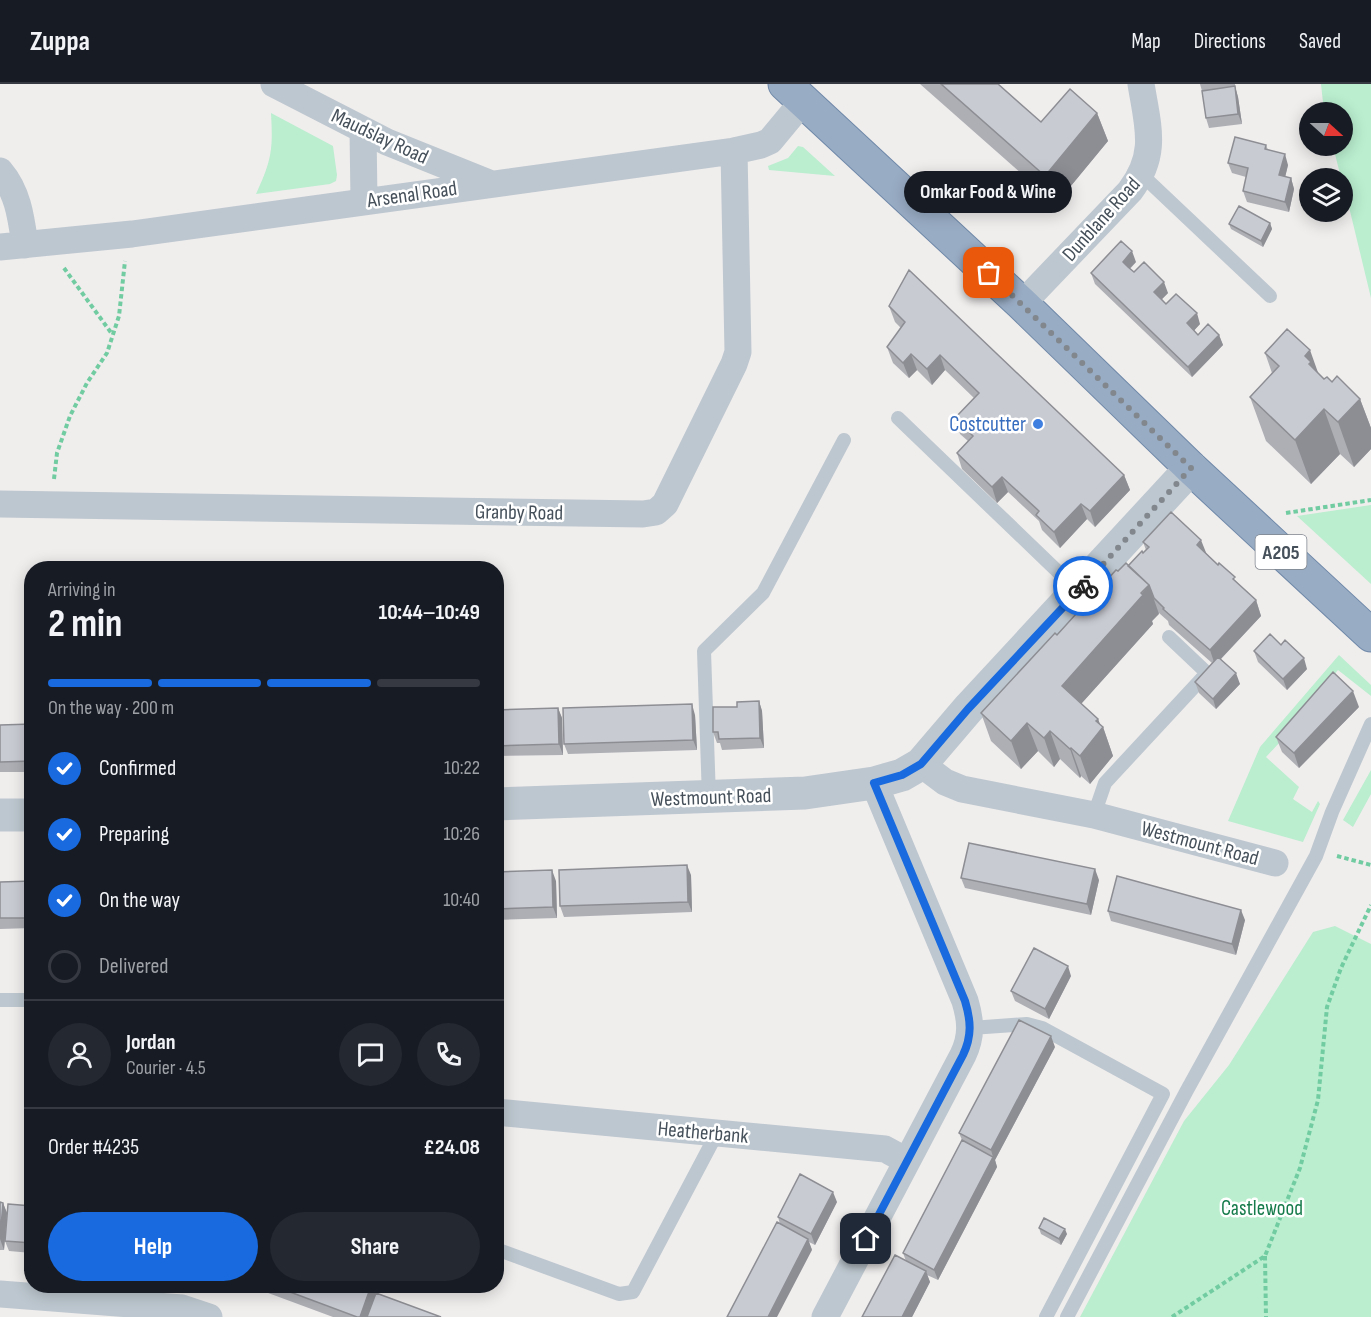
<!DOCTYPE html>
<html lang="en">
<head>
<meta charset="utf-8">
<style>
	:root { --surface:#171b24; --page:#242831; --text:#f1f3f6; --muted:#9ea1a6; --line:#363941; --accent:#186ade }
	body { margin:0; font-family:"Sofia Sans Condensed",sans-serif; background:var(--page); color:var(--text); height:100vh; display:flex; flex-direction:column; font-size:22px; white-space:nowrap }
	* { box-sizing:border-box; margin:0 }
	p { font-size:20px; color:var(--muted) }
	.icon { flex:none; width:33px; height:33px; fill:none; stroke:currentColor; stroke-width:2; stroke-linecap:round; stroke-linejoin:round }
	.map { position:relative; flex:1; overflow:hidden }
	.panel { position:absolute; left:24px; top:477px; width:480px; height:732px; display:flex; flex-direction:column; background:var(--surface); border-radius:24px; box-shadow:0 3px 15px #0003 }
	.panel>* { flex:none }
	.needle { width:39px; rotate:111deg }
	.buttons { position:absolute; left:1299px; top:18px; display:grid; gap:12px }
	.buttons a { display:grid; place-items:center; width:54px; height:54px; border-radius:50%; background:var(--surface); box-shadow:0 3px 15px #0003; font-size:30px }
	.pin { position:absolute; display:grid; place-items:center; width:51px; height:51px; color:#fff; margin:-26px; border-radius:12px; box-shadow:0 3px 9px #0006 }
	.courier { position:absolute; display:grid; place-items:center; width:60px; height:60px; margin:-30px; border:4px solid #186ade; border-radius:50%; background:#fff; color:#222; box-shadow:0 2px 8px #0007 }
	.bubble { position:absolute; height:42px; border-radius:21px; background:var(--surface); box-shadow:0 3px 15px #0003; font-size:20px; font-weight:700; line-height:42px; text-align:center }
	.head em { font-style:normal; font-weight:700 }
	.head div { display:flex; flex-direction:column-reverse }
	.head { display:flex; align-items:center; justify-content:space-between; height:102px; padding:0 24px }
	h1 { font-size:39px; font-weight:700; line-height:45px }
	.bar { display:grid; grid-template-columns:repeat(4,1fr); gap:9px 6px; align-content:center; height:72px; padding:0 24px }
	.bar i { height:8px; border-radius:4px; background:var(--line) }
	.bar .on { background:var(--accent) }
	.bar p { grid-column:span 4 }
	.line { display:flex; align-items:center; gap:15px; padding:0 24px; border-top:2px solid var(--line) }
	.line div { flex:1 }
	.round { display:grid; place-items:center; flex:none; width:63px; height:63px; border-radius:32px; background:var(--page) }
	ol { padding:0 24px; list-style:none }
	li { display:flex; align-items:center; gap:18px; height:66px }
	li p { margin-inline-start:auto }
	li .icon { padding:6px; border-radius:50%; background:var(--accent); color:#fff; stroke-width:4 }
	li:last-child { color:var(--muted) }
	li i { width:33px; height:33px; border:3px solid var(--line); border-radius:50% }
	.primary-button { display:flex; gap:12px; margin-top:auto; padding:12px 24px }
	.primary-button a { flex:1; height:69px; border-radius:36px; background:var(--accent); color:#fff; font-size:24px; font-weight:700; line-height:69px; text-align:center }
	.primary-button a+a { background:var(--page); color:var(--text) }
	header { display:flex; align-items:center; gap:36px; box-sizing:border-box; height:84px; padding:0 30px; background:var(--surface); border-bottom:2px solid var(--line) }
	header strong { font-size:28px }
	nav { display:flex; gap:33px; margin-inline-start:auto; font-size:21px }
	.map>svg:first-child { display:block }
	.green { fill:#baeecf }
	.lines { fill:none; stroke-linecap:round; stroke-linejoin:round }
	.trunk-casing { stroke:#6f89a8; stroke-width:35 }
	.path { stroke:#72cca2; stroke-width:4; stroke-dasharray:4.5 3; stroke-linecap:butt }
	.service { stroke:#bdc7cf; stroke-width:14 }
	.minor { stroke:#bdc7cf; stroke-width:27 }
	.tertiary { stroke:#bdc7cf; stroke-width:33 }
	.trunk { stroke:#98acc4; stroke-width:33 }
	.wall { fill:#adafb5 }
	.shaded-wall { fill:#8d8e94 }
	.building { fill:#c9cbd3; stroke:#8d8e94; stroke-width:1.5 }
	.done { stroke:#81878d; stroke-width:6; stroke-dasharray:0 10.8 }
	.route { stroke:#186ade; stroke-width:8 }
	.shop-dot { fill:#3f7fe0; stroke:#fff; stroke-width:2 }
	.labels { text-anchor:middle; stroke-width:5; stroke-linejoin:round; paint-order:stroke }
	.shield { fill:#fff; stroke:#7d848c; stroke-width:1.5 }
	.shield-label { font-size:20px; font-weight:bold; fill:#45505a }
	.street-label { font-size:21px; fill:#45505a; stroke:#fff }
	.shop-label { font-size:21px; fill:#366cbe; stroke:#fff; text-anchor:end }
	.park-label { font-size:21px; fill:#167b4b; stroke:#fff }
</style>
</head>
<body>
<header>
<strong>Zuppa</strong>
<nav><a>Map</a><a>Directions</a><a>Saved</a></nav>
</header>
<div class="map">
<svg width="1371" height="1233" viewBox="0 0 1371 1233">
	<rect width="100%" height="100%" fill="#f0eded"/>
	<path class="green" d="M1321,0H1371V214L1342,94H1341L1333,62H1342V28H1324Z
		M271,29L333,62L337,91L336,97L330,100L256,110C272,76 273,65 271,29Z
		M798,62L803,63L835,92L769,86L768,82L788,74Z
		M1371,421V500L1297,432Z
		M1339,571L1371,601V612L1338,586L1329,597L1333,601L1266,673L1299,703L1293,715L1312,728L1318,717L1320,720L1303,758L1228,737L1260,663Z
		M1371,686V710L1353,743L1343,736Z
		M1335,842L1371,860V1233H1080L1184,1037L1229,981L1313,848Z"/>
	<g class="lines">
		<defs>
			<path id="trunk" d="M785,0L1022,220L1191,384L1371,551"/>
		</defs>
		<use href="#trunk" class="trunk-casing"/>
		<path class="path" d="M64,184L112,250
			M54,395L57,369L70,332L87,299L107,269L119,232L125,177
			M1286,429L1371,416
			M1337,772L1371,781
			M1265,1172L1266,1233
			M1172,1233L1265,1172L1300,1084L1318,1016L1327,923L1341,884L1371,821"/>
		<path class="service" d="M1142,91L1270,212
			M898,334L1078,507
			M709,714L704,567L763,509L844,356
			M1094,731L1105,699L1207,589L1169,553
			M0,916H32
			M971,944L1027,940L1042,944L1163,1010L1046,1233
			M496,1165L619,1210L633,1208L717,1049
			M1067,1233L1186,1008L1316,772L1332,728L1371,640"/>
		<path class="minor" d="M274,0L387,58L489,99
			M363,46L364,117
			M0,87C18,108 21,133 25,161
			M0,163L132,150L734,67L761,61L770,57L804,16
			M1022,220L1130,107C1158,70 1148,43 1141,0
			M0,420L643,430L656,428L665,420L734,280L738,268L734,67
			M921,680L945,698L962,705L1094,731L1275,779
			M496,1028L885,1065L907,1077
			M0,1210L182,1224L209,1233
			M825,1233L963,971C972,952 971,937 965,917L874,699"/>
		<path class="tertiary" d="M496,720L805,709L874,699L902,691L921,680L968,625L1191,384
			M0,731H32"/>
		<use href="#trunk" class="trunk"/>
	</g>
	<path class="wall" d="M920,0H998L1041,38L1097,29L1108,57L1056,120Z
		M1200,0H1235V3L1238,13L1242,40L1209,44L1206,34L1202,7Z
		M1266,61L1268,66L1288,81L1285,93L1291,94L1294,105L1289,128L1247,118L1243,107L1246,93L1232,89L1228,79Z
		M1270,139L1272,145L1263,163L1231,145L1229,140Z
		M1136,178L1130,185L1134,188L1168,209L1162,215L1166,220L1200,240L1194,246L1198,251H1219L1223,261L1192,293L1095,200L1091,189Z
		M889,222L1124,391L1130,406L1095,443L1087,435L1060,464L1042,446L1039,437L1008,408L997,419L962,385L957,369L968,357L960,350L955,334L974,314L945,286L932,301L917,286L909,294L893,279L887,263L901,244L895,238Z
		M1265,269L1318,289L1324,295L1332,298L1360,315L1371,344V365L1354,383L1340,370L1311,400L1266,357L1250,313L1272,289Z
		M1143,458L1207,470L1256,516L1261,532L1221,575L1240,600L1216,625L1199,609L1195,598L1212,579L1169,541L1168,537L1159,529L1152,537L1153,540L1081,620L1098,635L1100,641L1103,643L1113,672L1090,700L1081,692L1080,694L1060,675L1054,683L1038,667L1021,685L991,657L981,629L1118,487L1128,482L1146,466Z
		M1254,567L1307,585L1287,606L1258,578Z
		M759,617L762,627L764,664L722,666L720,659H717L713,648L737,623Z
		M1359,623L1299,684L1282,668L1276,653Z
		M558,624L562,634L563,671L496,672V626Z
		M695,631L697,666L568,670L564,660Z
		M32,640V688H0V641Z
		M496,788L556,797L557,834L496,836Z
		M691,791L692,828L564,833L560,822Z
		M961,794L1099,796L1091,831L965,804Z
		M32,797V844L0,845V798Z
		M1108,827L1245,836L1236,871L1111,837Z
		M1071,892L1049,935L1015,917L1011,907Z
		M1055,963L995,1076L997,1083L938,1196L927,1191L930,1198L912,1233H862L906,1177L903,1169L962,1056L959,1049Z
		M0,1118L3,1119L7,1129L4,1166H0Z
		M837,1118L815,1161L809,1158L812,1166L780,1140L778,1133Z
		M32,1122V1169L9,1167L5,1157Z
		M1039,1144L1067,1150L1061,1161L1041,1150Z
		M249,1202H373L376,1209L441,1233H333Z"/>
	<path class="shaded-wall" d="M1235,2L1238,13L1242,40L1238,30Z
		M1097,29L1108,57L1056,120L1045,92Z
		M1285,70L1288,81L1283,102L1279,91Z
		M1291,94L1294,105L1289,128L1285,118Z
		M1270,139L1272,145L1263,163L1261,157Z
		M1132,167L1136,178L1126,188L1123,178Z
		M1164,198L1168,209L1158,219L1154,208Z
		M1197,229L1200,240L1191,250L1187,239Z
		M1219,251L1223,261L1192,293L1188,283Z
		M1310,266L1326,311L1305,272Z
		M911,270L917,286L909,294L903,279Z
		M940,271L945,286L932,301L927,285Z
		M1360,315L1371,344V365L1354,383L1338,338Z
		M1324,325L1340,370L1311,400L1295,356Z
		M1124,391L1130,406L1095,443L1090,427Z
		M1002,393L1008,408L997,419L992,403Z
		M1081,420L1087,435L1060,464L1054,448Z
		M1201,456L1207,471L1197,461Z
		M1149,501L1159,530L1152,537L1153,540L1072,630L1062,602Z
		M1256,516L1261,532L1215,581L1210,566Z
		M1304,574L1307,585L1287,606L1283,595Z
		M1236,589L1240,600L1216,625L1213,615Z
		M1353,607L1359,623L1299,684L1294,669Z
		M759,617L762,627L764,664L760,654Z
		M692,620L695,631L697,666L693,656Z
		M558,624L562,634L563,671L559,660Z
		M1098,635L1102,645L1103,643L1113,672L1090,700L1080,672L1096,637Z
		M1027,639L1038,667L1021,685L1011,657Z
		M1050,647L1060,675L1054,683L1044,654Z
		M1071,664L1081,692L1080,694L1070,665Z
		M687,781L691,791L692,828L688,818Z
		M1095,785L1099,796L1091,831L1087,820Z
		M552,786L556,797L557,834L553,823Z
		M1241,826L1245,836L1236,871L1232,860Z
		M1068,882L1071,892L1049,935L1045,925Z
		M1051,952L1055,963L995,1076L997,1083L938,1196L934,1186L993,1073L991,1066Z
		M833,1108L837,1118L815,1161L811,1150Z
		M3,1119L7,1129L4,1166L0,1155Z
		M1065,1145L1067,1150L1061,1161L1059,1155Z
		M808,1155L812,1166L777,1233H768Z
		M926,1187L930,1198L912,1233H902Z
		M371,1202H373L376,1210L367,1233H360Z"/>
	<path class="building" d="M941,0H998L1041,38L1070,5L1097,29L1045,92Z
		M1235,2L1238,30L1206,34L1202,7Z
		M1235,53L1266,61L1265,65L1285,70L1279,91L1291,94L1285,118L1243,107L1248,84L1228,79Z
		M1239,122L1270,139L1261,157L1229,140Z
		M1121,157L1132,167L1123,178L1128,183L1134,188L1144,178L1164,198L1154,208L1166,220L1176,210L1197,229L1187,239L1198,251L1208,240L1219,251L1188,283L1091,189Z
		M909,186L1124,391L1090,427L1081,420L1054,448L1036,431L1039,427L1002,393L992,403L957,369L973,352L955,334L979,309L940,271L927,285L911,270L903,279L887,263L905,238L889,222Z
		M1287,245L1310,266L1305,272L1311,278L1309,280L1324,295L1327,293L1332,298L1337,292L1360,315L1338,338L1324,325L1295,356L1250,313L1279,282L1265,269Z
		M1171,428L1201,456L1197,461L1218,481L1219,479L1235,493L1233,495L1256,516L1210,566L1163,525L1164,524L1154,514L1149,501L1128,482L1142,467L1143,469L1149,463L1143,458Z
		M1126,479L1149,501L1141,509L1143,511L1062,602L1098,635L1096,637L1103,643L1080,672L1071,664L1070,665L1050,647L1044,654L1027,639L1011,657L981,629L1055,549L1057,551L1116,486L1118,487Z
		M1270,550L1281,561L1285,556L1304,574L1283,595L1254,567Z
		M1218,573L1236,589L1213,615L1195,598Z
		M1333,588L1353,607L1294,669L1276,653Z
		M759,617L760,654L719,655L718,648H713V623H737V618Z
		M692,620L693,656L564,660L563,624Z
		M558,624L559,660L496,662V626Z
		M32,640V677L0,678V641Z
		M969,759L1095,785L1087,820L961,794Z
		M687,781L688,818L560,822L559,786Z
		M552,786L553,823L496,825V788Z
		M1117,792L1241,826L1232,860L1108,827Z
		M32,797V834H0V798Z
		M1034,864L1068,882L1045,925L1011,907Z
		M1019,936L1051,952L991,1066L959,1049Z
		M962,1056L993,1073L934,1186L903,1169Z
		M800,1090L833,1108L811,1150L778,1133Z
		M0,1118L3,1119L0,1155Z
		M8,1120L32,1122V1159L5,1157Z
		M1044,1134L1065,1145L1059,1155L1039,1144Z
		M777,1138L808,1155L768,1233H727Z
		M895,1171L926,1187L902,1233H862Z
		M274,1202H371L360,1233H357Z
		M376,1209L441,1233H367Z"/>
	<g class="lines">
		<path class="done" d="M989,189L1191,384L1083,502"/>
		<path class="route" d="M866,1155L963,971C972,952 971,937 965,917L874,699L902,691L921,680L968,625L1083,502"/>
	</g>
	<circle class="shop-dot" cx="1038" cy="340" r="6"/>
	<g class="labels">
		<rect class="shield" x="1255.5" y="451" width="51" height="34" rx="4.5"/>
		<g class="shield-label">
			<text x="1281" y="475">A205</text>
		</g>
		<g class="street-label">
			<text transform="translate(380 52) rotate(25)" y="7">Maudslay Road</text>
			<text transform="translate(412 110) rotate(-8)" y="7">Arsenal Road</text>
			<text transform="translate(1101 135) rotate(-48)" y="7">Dunblane Road</text>
			<text transform="translate(519 428) rotate(1)" y="7">Granby Road</text>
			<text transform="translate(711 713) rotate(-2)" y="7">Westmount Road</text>
			<text transform="translate(1200 759) rotate(15)" y="7">Westmount Road</text>
			<text transform="translate(703 1048) rotate(5)" y="7">Heatherbank</text>
		</g>
		<g class="shop-label">
			<text x="1026" y="347">Costcutter</text>
		</g>
		<g class="park-label">
			<text x="1262" y="1131">Castlewood</text>
		</g>
	</g>
</svg>
<div class="buttons">
<a><svg class="needle" viewBox="-14 -14 28 28"><path d="M0-13l5 13h-10z" fill="#e53935"/><path d="M0 13l5-13h-10z" fill="#9ea1a6"/></svg></a>
<a><svg class="icon" aria-label="layers" viewBox="0 0 24 24"><path d="M12 4l9 5-9 5-9-5zM3 14l9 5 9-5"/></svg></a>
</div>
<div class="pin" style="left:989px;top:189px;background:#ea580c"><svg class="icon" aria-label="bag" viewBox="0 0 24 24"><path d="M5 8h14l-1 12H6zM9 8a3 3 0 0 1 6 0"/></svg></div>
<div class="pin" style="left:866px;top:1155px;background:#1f2937"><svg class="icon" aria-label="home" viewBox="0 0 24 24"><path d="M3 11l9-7 9 7M6 9v11h12V9"/></svg></div>
<div class="courier" style="left:1083px;top:502px"><svg class="icon" aria-label="bike" viewBox="0 0 24 24"><circle cx="6" cy="16" r="4"/><circle cx="18" cy="16" r="4"/><path d="M6 16l4-8h5l3 8M10 8l3 8H6M13 5h3"/></svg></div>
<div class="bubble" style="left:904px;top:87px;width:168px">Omkar Food &amp; Wine</div>
<section class="panel">
<div class="head"><div><h1>2 min</h1><p>Arriving in</p></div><em>10:44–10:49</em></div>
<div class="bar"><i class="on"></i><i class="on"></i><i class="on"></i><i></i><p>On the way · 200 m</p></div>
<ol>
<li><svg class="icon" aria-label="check" viewBox="0 0 24 24"><path d="M5 12l5 5 9-10"/></svg>Confirmed<p>10:22</p></li>
<li><svg class="icon" aria-label="check" viewBox="0 0 24 24"><path d="M5 12l5 5 9-10"/></svg>Preparing<p>10:26</p></li>
<li><svg class="icon" aria-label="check" viewBox="0 0 24 24"><path d="M5 12l5 5 9-10"/></svg>On the way<p>10:40</p></li>
<li><i></i>Delivered</li>
</ol>
<div class="line" style="height:108px"><a class="round"><svg class="icon" aria-label="person" viewBox="0 0 24 24"><circle cx="12" cy="8" r="4"/><path d="M4 21q1-7 8-7t8 7"/></svg></a><div><b>Jordan</b><p>Courier · 4.5</p></div><a class="round"><svg class="icon" aria-label="chat" viewBox="0 0 24 24"><path d="M4 5h16v11H9l-5 4z"/></svg></a><a class="round"><svg class="icon" aria-label="phone" viewBox="0 0 24 24"><path d="M5 4h4l2 5-3 2q2 4 5 5l2-3 5 2v4C11 20 4 13 5 4z"/></svg></a></div>
<div class="line" style="height:78px"><div>Order #4235</div><b>£24.08</b></div>
<div class="primary-button"><a>Help</a><a>Share</a></div>
</section>
</div>
</body>
</html>
